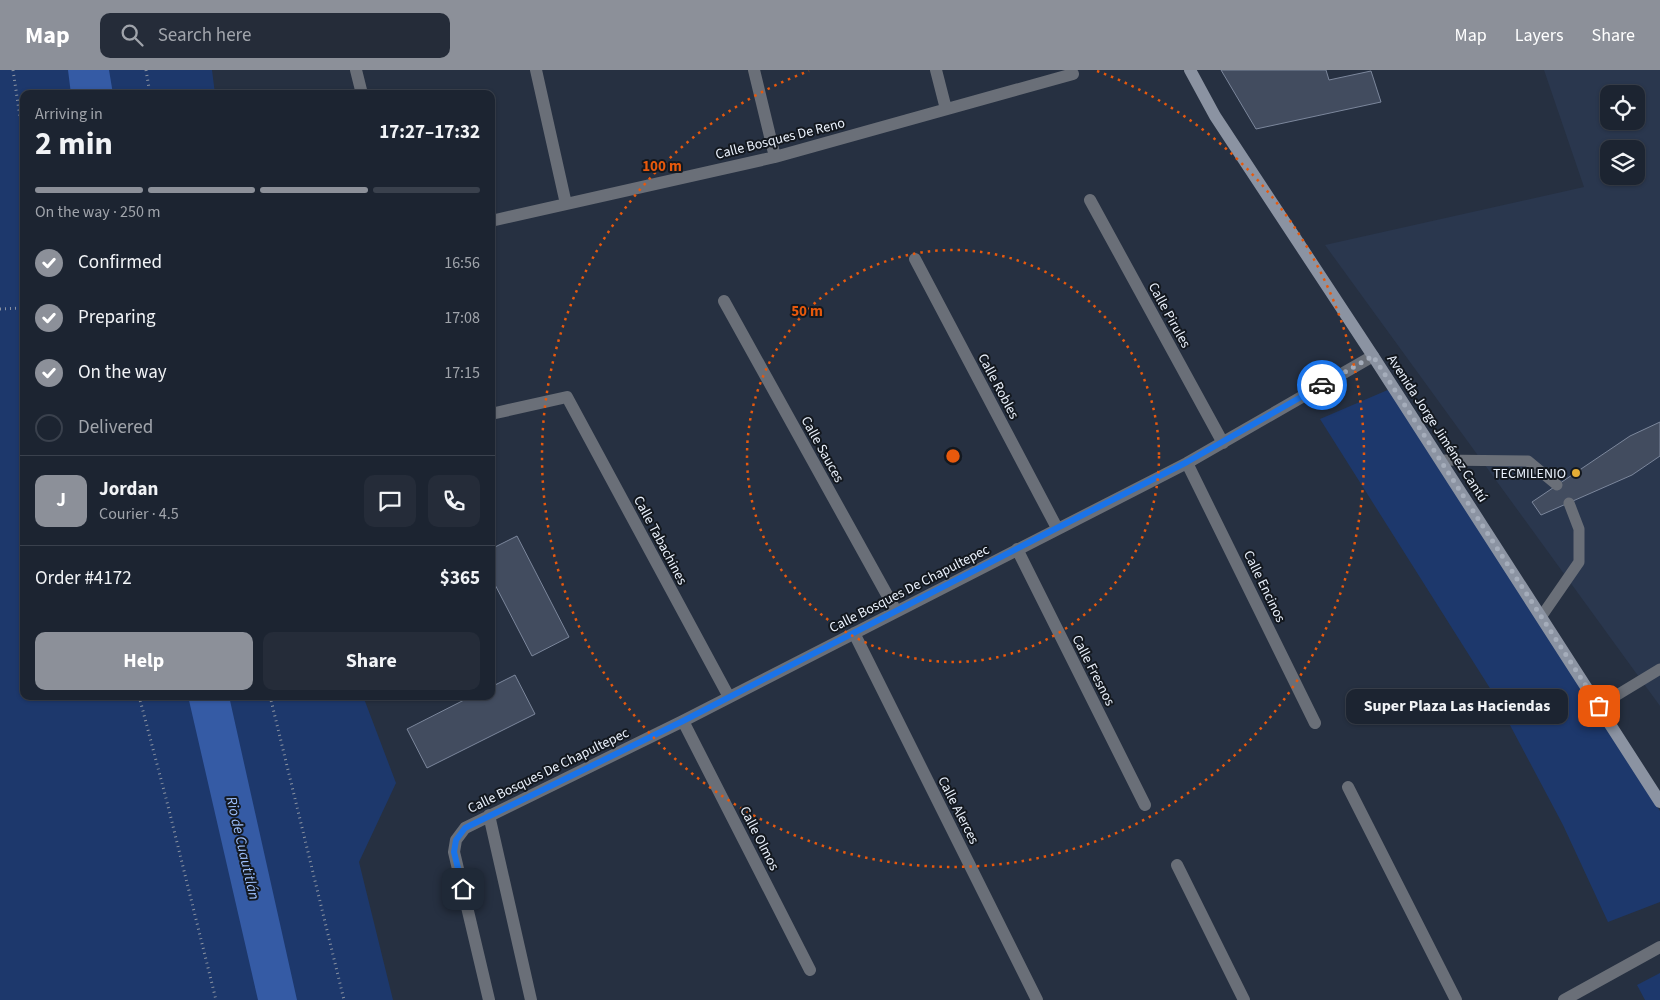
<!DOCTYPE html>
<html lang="en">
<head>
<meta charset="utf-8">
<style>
	:root { --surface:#1c2431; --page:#252c39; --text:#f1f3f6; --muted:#a0a4ab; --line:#3a414d; --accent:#8c9099 }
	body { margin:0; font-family:"Source Sans 3",sans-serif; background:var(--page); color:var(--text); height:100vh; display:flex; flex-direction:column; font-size:19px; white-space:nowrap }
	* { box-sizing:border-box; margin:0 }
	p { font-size:16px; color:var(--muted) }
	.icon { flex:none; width:28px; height:28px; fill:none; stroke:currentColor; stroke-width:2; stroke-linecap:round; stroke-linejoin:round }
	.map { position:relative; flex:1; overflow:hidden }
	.details { position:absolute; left:20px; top:20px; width:475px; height:610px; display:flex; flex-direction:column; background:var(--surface); border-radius:10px; box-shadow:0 1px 4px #0004,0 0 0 1px var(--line) }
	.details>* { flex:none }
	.fabs { position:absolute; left:1600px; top:15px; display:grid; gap:10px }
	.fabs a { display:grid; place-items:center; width:45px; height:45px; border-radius:10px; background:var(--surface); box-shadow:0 1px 4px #0004,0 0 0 1px var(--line); font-size:25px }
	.pin { position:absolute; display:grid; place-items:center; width:42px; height:42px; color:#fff; margin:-21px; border-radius:10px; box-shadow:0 2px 8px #0006 }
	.courier { position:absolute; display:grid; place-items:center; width:50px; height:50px; margin:-25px; border:4px solid #1a73e8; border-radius:50%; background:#fff; color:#222; box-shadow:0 1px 6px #0007 }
	.bubble { position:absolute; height:35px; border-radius:10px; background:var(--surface); box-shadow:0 1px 4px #0004,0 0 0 1px var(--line); font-size:16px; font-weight:700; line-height:35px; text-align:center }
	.headline em { font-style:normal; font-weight:700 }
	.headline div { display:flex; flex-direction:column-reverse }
	.headline { display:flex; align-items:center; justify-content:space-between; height:85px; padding:0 15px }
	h1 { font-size:32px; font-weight:700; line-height:38px }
	.bar { display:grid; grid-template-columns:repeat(4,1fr); gap:8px 5px; align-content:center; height:60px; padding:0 15px }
	.bar i { height:6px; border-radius:4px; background:var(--line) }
	.bar .active { background:var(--accent) }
	.bar p { grid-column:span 4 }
	.line { display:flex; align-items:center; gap:12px; padding:0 15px; border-top:1px solid var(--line) }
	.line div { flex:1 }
	.round { display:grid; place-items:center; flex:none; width:52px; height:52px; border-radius:10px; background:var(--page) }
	ol { padding:0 15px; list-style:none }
	li { display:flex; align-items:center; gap:15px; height:55px }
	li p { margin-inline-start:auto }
	li .icon { padding:5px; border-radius:50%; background:var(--accent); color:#fff; stroke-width:4 }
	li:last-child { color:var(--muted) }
	li i { width:28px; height:28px; border:2px solid var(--line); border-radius:50% }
	.cta { display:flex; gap:10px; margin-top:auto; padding:10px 15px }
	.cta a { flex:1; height:58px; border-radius:10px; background:var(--accent); color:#fff; font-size:20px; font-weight:700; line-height:58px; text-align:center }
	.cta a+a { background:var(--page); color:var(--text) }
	header { display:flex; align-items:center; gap:30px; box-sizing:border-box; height:70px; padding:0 25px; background:var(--accent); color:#fff }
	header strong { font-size:24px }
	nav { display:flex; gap:28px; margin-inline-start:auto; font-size:18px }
	.search { width:350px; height:45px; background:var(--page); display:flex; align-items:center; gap:12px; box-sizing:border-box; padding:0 18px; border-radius:10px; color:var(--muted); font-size:19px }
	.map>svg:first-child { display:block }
	.built { fill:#2a374e; fill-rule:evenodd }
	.green { fill:#1d386c }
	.water { fill:#355ba5 }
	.building { fill:#424c5f; stroke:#7c879c }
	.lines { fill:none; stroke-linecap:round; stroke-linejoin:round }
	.path { stroke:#8b93a1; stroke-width:3; stroke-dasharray:1 4; stroke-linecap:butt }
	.service { stroke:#6a6f78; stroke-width:11 }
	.minor { stroke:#6a6f78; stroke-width:12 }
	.secondary { stroke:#8b93a2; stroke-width:12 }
	.done { stroke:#a5adbb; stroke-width:5; stroke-dasharray:0 9 }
	.route { stroke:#1a73e8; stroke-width:6 }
	.ring { fill:none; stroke:#e8590c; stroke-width:2.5; stroke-dasharray:2.5 5 }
	.poi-dot { fill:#e5ad35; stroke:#13181f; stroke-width:2 }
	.labels { text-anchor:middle; stroke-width:4; stroke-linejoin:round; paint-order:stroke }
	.street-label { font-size:14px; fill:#eaf1fc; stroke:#13181f }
	.poi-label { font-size:14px; fill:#eaf1fc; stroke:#13181f; text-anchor:end }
	.water-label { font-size:15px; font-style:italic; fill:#9dbffc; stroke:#13181f }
	.centre { fill:#e8590c; stroke:#13181f; stroke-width:2.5 }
	.ring-label { font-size:15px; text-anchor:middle; font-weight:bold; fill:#e8590c; stroke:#13181f; stroke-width:4; stroke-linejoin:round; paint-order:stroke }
</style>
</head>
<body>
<header>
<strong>Map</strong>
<div class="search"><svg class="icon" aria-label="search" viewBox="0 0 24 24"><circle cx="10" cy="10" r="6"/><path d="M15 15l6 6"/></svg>Search here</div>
<nav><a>Map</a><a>Layers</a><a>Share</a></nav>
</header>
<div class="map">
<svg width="1660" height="930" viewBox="0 0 1660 930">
	<rect width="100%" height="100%" fill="#263041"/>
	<path class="built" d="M1544,0H1660V636L1325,175L1584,117ZM1609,24H1636V51H1609ZM1609,79H1636V106H1609Z"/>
	<path class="green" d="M0,0H212L215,24H24V626H363L396,713L359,792L393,930H0Z
		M1390,319L1660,741V832L1608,852L1563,755L1493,623L1320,349Z
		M1660,903V930H1645L1637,915Z"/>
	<path class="water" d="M68,0H109L113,24H71Z
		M188,626H229L297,930H258Z"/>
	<path class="building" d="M1221,0H1326L1329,10L1371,1L1381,32L1256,59Z
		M1660,352V386L1632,405L1541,445L1532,432L1630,366Z
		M517,466L569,567L532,586L491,507V479Z
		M515,605L535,644L427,698L407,659L472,626H491V617Z"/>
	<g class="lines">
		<path class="path" d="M13,0L24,74
			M146,0L150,24
			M0,239L24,238
			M139,626L167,732L216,930
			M270,626L344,930"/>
		<path class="service" d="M1440,390L1528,391L1557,415
			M1541,547L1579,492V459L1569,433
			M1599,636L1660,599"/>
		<path class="minor" d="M356,0L362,24
			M536,0L566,134
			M754,0L775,87
			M936,0L946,39
			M1090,130L1223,373
			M491,151L775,87L1073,4
			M915,189L1057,458
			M724,231L896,541
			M491,344L567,327L729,627
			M1187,393L1315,653
			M1017,479L1145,735
			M854,563L1037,930
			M683,651L810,900
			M1348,717L1456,930
			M489,745L531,930
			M1177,795L1244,930
			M489,930L454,782L456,770L465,758L683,651L1187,393L1373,286
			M1564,930L1660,877"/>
		<path class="secondary" d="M1190,0L1215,46L1373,286L1660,732"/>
	</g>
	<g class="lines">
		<path class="done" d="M1322,315L1373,286L1599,636"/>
		<path class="route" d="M463,819L454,782L456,770L465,758L683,651L1057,458L1187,392L1322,315"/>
	</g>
	<g class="ring">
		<circle cx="953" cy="386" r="206"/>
		<path d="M1097 1A411 411 0 1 1 809 1"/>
	</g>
	<circle class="poi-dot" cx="1576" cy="403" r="5"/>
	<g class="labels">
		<g class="street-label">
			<text transform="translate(780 68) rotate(-14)" y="5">Calle Bosques De Reno</text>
			<text transform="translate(1170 245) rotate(61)" y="5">Calle Pirules</text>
			<text transform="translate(999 316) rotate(62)" y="5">Calle Robles</text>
			<text transform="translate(1438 358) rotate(57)" y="5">Avenida Jorge Jiménez Cantú</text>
			<text transform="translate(823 379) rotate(61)" y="5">Calle Sauces</text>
			<text transform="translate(661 470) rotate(62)" y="5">Calle Tabachines</text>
			<text transform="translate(1265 516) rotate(64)" y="5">Calle Encinos</text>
			<text transform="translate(909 518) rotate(-27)" y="5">Calle Bosques De Chapultepec</text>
			<text transform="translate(1094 600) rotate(63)" y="5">Calle Fresnos</text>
			<text transform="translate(548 700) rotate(-26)" y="5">Calle Bosques De Chapultepec</text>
			<text transform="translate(959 740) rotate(63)" y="5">Calle Alerces</text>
			<text transform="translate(760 768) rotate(63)" y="5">Calle Olmos</text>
		</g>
		<g class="poi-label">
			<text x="1566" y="408">TECMILENIO</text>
		</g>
		<g class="water-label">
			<text transform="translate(243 778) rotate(77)" y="5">Rio de Cuautitlán</text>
		</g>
	</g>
	<circle cx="953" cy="386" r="8" class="centre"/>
	<g class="ring-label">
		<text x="662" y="101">100 m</text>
		<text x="807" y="246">50 m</text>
	</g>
</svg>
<div class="fabs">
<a><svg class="icon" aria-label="locate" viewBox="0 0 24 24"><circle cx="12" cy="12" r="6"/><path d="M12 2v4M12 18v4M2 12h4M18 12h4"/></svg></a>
<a><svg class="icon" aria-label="layers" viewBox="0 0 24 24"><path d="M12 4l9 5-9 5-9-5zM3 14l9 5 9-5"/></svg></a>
</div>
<div class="pin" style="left:1599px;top:636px;background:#ea580c"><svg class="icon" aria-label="bag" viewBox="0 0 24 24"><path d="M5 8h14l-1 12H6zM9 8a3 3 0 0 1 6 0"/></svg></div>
<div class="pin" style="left:463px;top:819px;background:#1f2937"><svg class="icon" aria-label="home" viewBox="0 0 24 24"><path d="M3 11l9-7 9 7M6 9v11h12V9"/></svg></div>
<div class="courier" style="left:1322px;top:315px"><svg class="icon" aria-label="car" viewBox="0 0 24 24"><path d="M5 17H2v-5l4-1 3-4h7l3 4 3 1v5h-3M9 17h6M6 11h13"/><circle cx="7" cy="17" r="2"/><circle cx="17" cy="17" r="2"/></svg></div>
<div class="bubble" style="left:1346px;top:619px;width:222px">Super Plaza Las Haciendas</div>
<section class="details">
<div class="headline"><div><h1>2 min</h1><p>Arriving in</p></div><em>17:27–17:32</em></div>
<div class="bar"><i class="active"></i><i class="active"></i><i class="active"></i><i></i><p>On the way · 250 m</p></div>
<ol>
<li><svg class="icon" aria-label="check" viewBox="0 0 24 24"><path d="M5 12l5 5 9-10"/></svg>Confirmed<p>16:56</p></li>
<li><svg class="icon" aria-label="check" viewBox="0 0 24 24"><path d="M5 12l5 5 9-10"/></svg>Preparing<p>17:08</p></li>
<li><svg class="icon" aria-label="check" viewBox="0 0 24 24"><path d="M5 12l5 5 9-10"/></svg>On the way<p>17:15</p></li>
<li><i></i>Delivered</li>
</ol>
<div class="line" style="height:90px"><b class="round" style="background:var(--accent);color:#fff">J</b><div><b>Jordan</b><p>Courier · 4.5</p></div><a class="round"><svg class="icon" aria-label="chat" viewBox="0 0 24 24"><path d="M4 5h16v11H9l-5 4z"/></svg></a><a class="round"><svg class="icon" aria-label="phone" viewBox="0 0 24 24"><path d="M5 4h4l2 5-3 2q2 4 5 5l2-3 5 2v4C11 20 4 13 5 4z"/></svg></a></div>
<div class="line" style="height:65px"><div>Order #4172</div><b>$365</b></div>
<div class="cta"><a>Help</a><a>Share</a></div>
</section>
</div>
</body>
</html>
